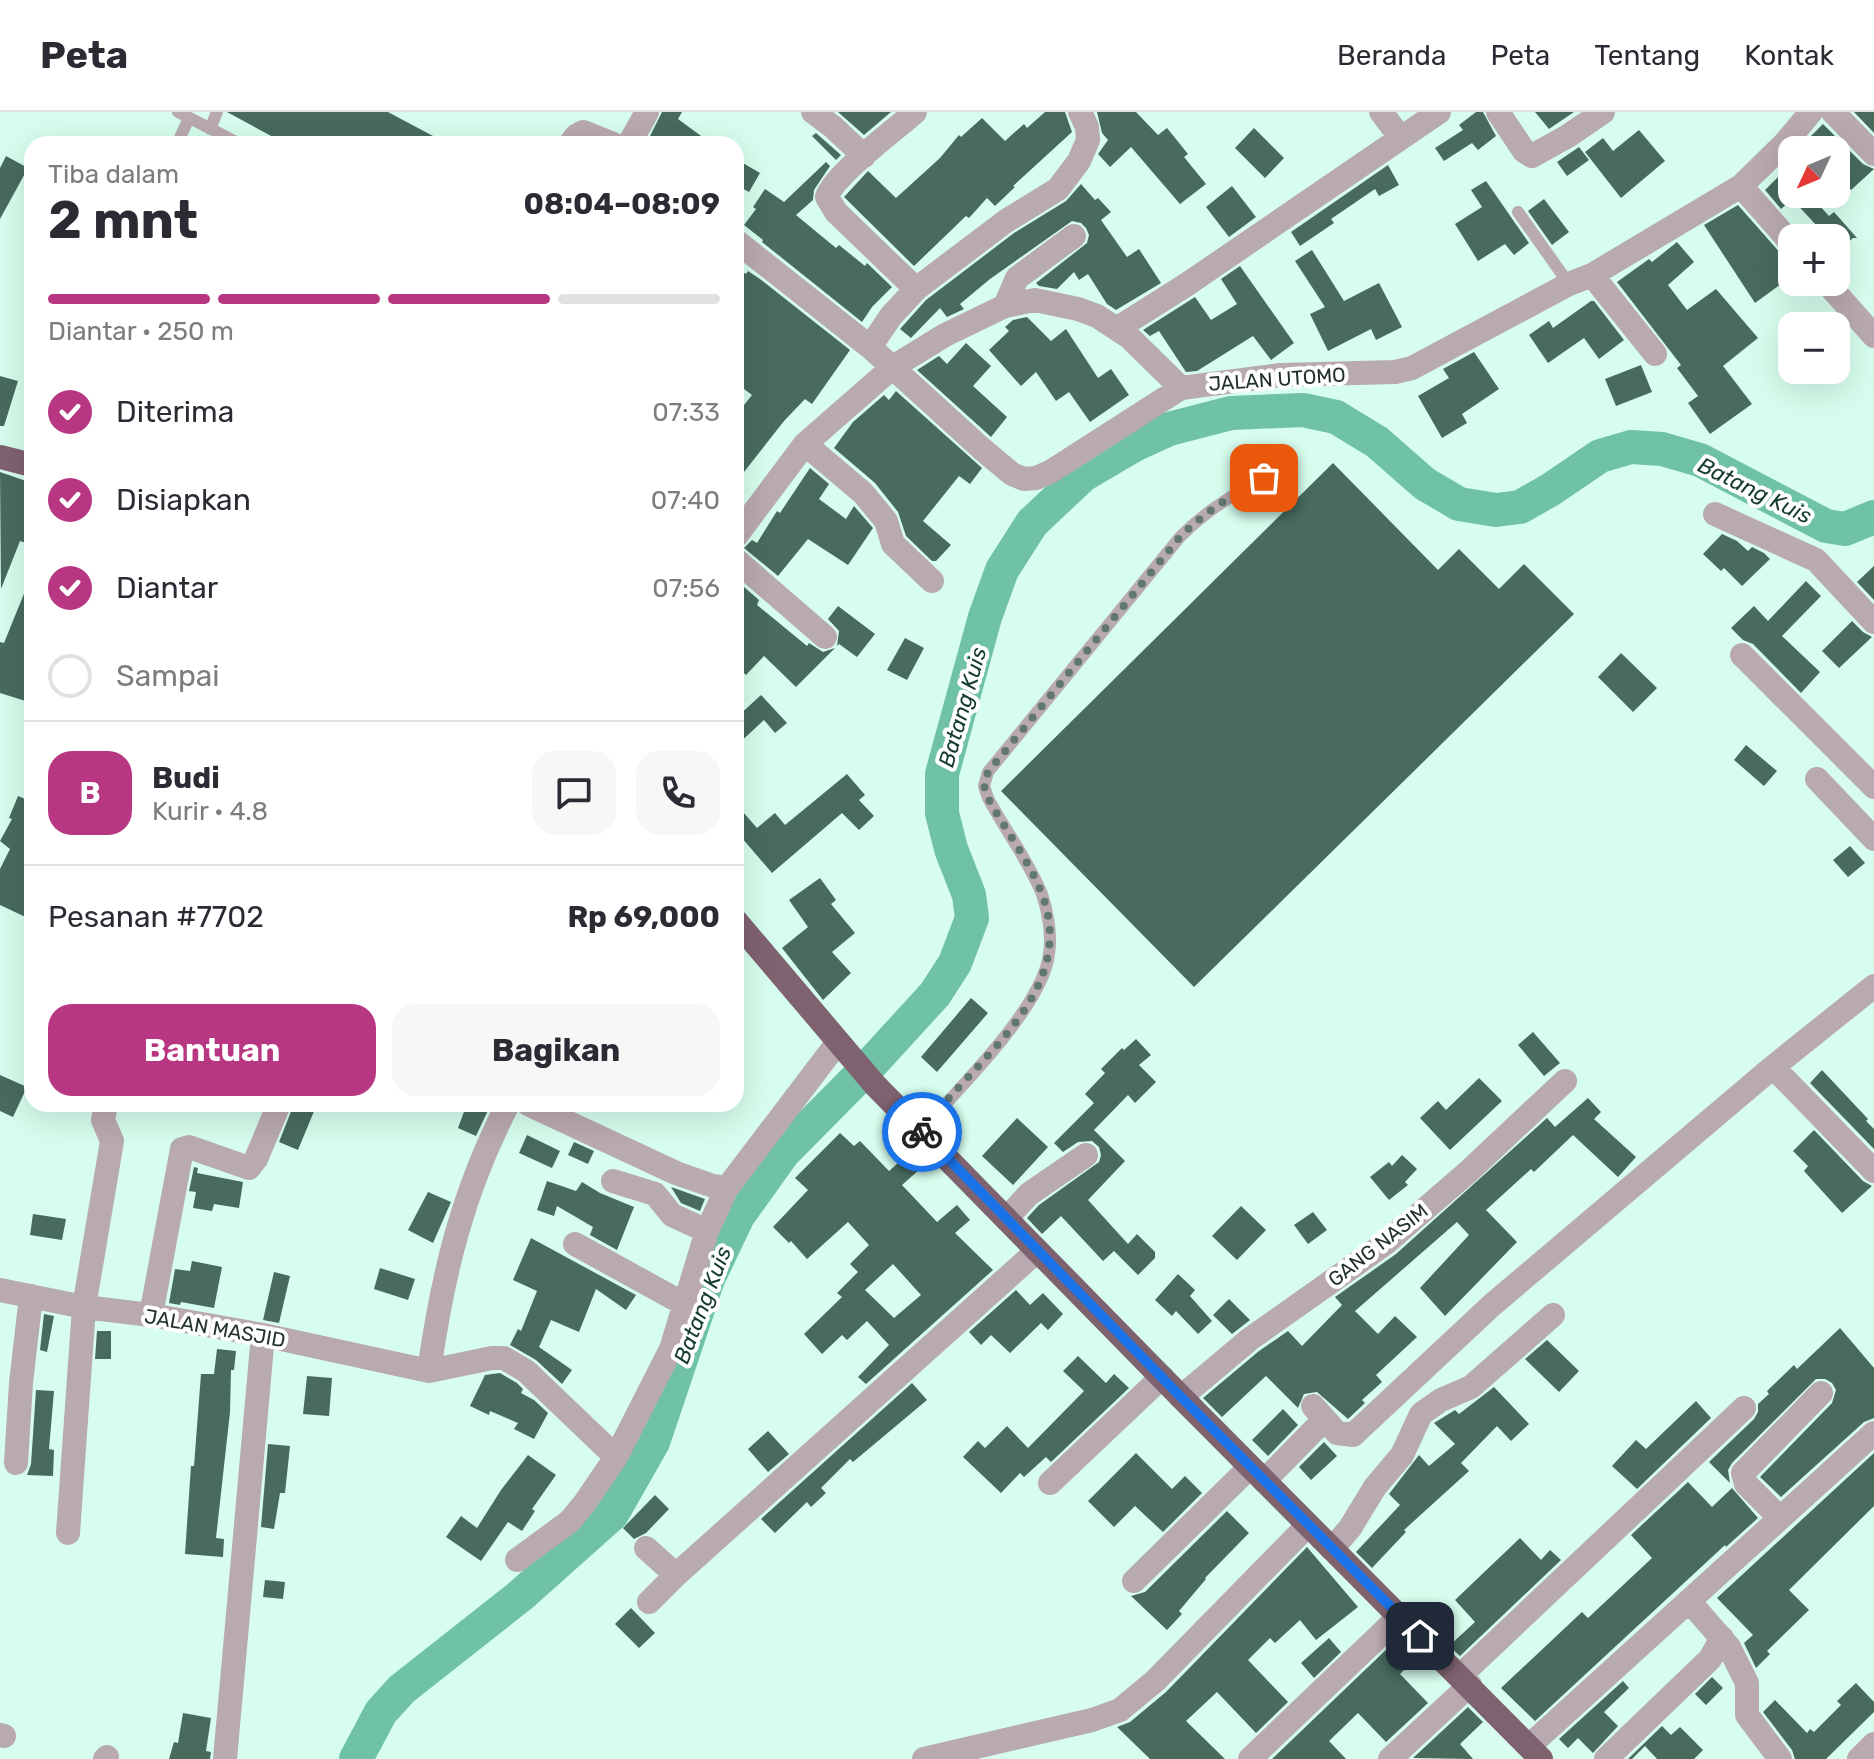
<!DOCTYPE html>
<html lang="id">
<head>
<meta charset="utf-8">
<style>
	:root { --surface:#fff; --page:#f7f7f7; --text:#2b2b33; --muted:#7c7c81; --line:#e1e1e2; --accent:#b83782 }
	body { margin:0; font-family:Rubik,sans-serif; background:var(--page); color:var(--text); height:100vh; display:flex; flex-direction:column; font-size:30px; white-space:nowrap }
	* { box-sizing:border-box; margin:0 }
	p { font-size:26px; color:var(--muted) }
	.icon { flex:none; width:44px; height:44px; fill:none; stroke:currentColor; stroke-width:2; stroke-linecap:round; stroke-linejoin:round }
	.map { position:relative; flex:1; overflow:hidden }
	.side { position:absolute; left:24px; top:24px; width:720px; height:976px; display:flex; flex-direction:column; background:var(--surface); border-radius:24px; box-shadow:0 8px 32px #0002 }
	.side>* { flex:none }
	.needle { width:52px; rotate:226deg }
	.buttons { position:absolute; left:1778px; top:24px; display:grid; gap:16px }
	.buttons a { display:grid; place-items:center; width:72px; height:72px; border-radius:16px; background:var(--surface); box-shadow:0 8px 32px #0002; font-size:40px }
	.pin { position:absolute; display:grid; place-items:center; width:68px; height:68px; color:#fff; margin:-34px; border-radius:16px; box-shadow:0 4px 12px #0006 }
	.courier { position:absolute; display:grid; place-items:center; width:80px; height:80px; margin:-40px; border:6px solid #1a73e8; border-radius:50%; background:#fff; color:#222; box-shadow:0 2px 10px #0007 }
	.summary em { font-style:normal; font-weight:700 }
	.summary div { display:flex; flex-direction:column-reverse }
	.summary { display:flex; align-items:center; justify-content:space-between; height:136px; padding:0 24px }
	h1 { font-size:52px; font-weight:700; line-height:60px }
	.bar { display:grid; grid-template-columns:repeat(4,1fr); gap:12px 8px; align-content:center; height:96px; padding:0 24px }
	.bar i { height:10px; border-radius:6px; background:var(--line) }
	.bar .selected { background:var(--accent) }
	.bar p { grid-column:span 4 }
	.line { display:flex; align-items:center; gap:20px; padding:0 24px; border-top:2px solid var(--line) }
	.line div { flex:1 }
	.round { display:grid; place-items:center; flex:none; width:84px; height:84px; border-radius:24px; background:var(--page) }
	ol { padding:0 24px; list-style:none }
	li { display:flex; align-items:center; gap:24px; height:88px }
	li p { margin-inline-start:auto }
	li .icon { padding:8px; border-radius:50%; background:var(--accent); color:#fff; stroke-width:4 }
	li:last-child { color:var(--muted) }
	li i { width:44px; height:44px; border:4px solid var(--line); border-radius:50% }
	.action { display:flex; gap:16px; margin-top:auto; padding:16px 24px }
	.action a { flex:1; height:92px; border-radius:24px; background:var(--accent); color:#fff; font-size:32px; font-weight:700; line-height:92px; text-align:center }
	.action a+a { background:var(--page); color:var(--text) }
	header { display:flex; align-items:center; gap:48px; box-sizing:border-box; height:112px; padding:0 40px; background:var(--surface); border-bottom:2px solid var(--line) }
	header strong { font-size:38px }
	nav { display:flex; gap:44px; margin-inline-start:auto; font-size:28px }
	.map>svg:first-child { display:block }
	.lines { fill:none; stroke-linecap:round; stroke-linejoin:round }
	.river { stroke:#6fc2a5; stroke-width:34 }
	.building { fill:#486b5e; fill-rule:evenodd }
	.service { stroke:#b9a9b0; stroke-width:12 }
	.minor { stroke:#b9a9b0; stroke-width:24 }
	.trunk { stroke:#7f6270; stroke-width:24 }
	.done { stroke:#61786f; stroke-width:8; stroke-dasharray:0 14.4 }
	.route { stroke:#1a73e8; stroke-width:10 }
	.labels { text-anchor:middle; stroke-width:8; stroke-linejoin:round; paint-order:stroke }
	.street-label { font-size:20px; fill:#22312b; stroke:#fff }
	.water-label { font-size:22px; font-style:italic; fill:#163c30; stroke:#fff }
</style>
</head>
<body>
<header>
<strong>Peta</strong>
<nav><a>Beranda</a><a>Peta</a><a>Tentang</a><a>Kontak</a></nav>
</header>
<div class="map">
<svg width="1874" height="1647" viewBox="0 0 1874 1647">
	<rect width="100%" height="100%" fill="#d6fded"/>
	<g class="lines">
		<path class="river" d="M356,1647L381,1600L402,1577L520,1484L612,1402L653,1330L708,1167L738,1104L783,1041L871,952L935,882L955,851L972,806L969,783L951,737L942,701V662L985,505L1002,458L1032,411L1083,363L1134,333L1169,317L1231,301L1303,298L1336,305L1377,330L1425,372L1459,392L1496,398L1520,395L1550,378L1600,344L1631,335L1662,337L1700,348L1826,414L1845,417L1874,405"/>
	</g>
	<path class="building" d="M227,0H388L448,32H286Z
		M662,0H682L678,7L712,32H646Z
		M838,0H891L864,23Z
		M1045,0H1065L1072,20L1013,74L1015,75L995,94L987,86L969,106L966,104L914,154L844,85L868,59L896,86L940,46L959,23L961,25L982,6L1005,29L1024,12L1027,16Z
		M1097,0H1136L1158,23L1167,16L1188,42L1184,45L1206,72L1180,92L1131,35L1110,55L1098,42L1108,28L1102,21Z
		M1476,0H1483L1496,24L1478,38L1472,31L1444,49L1435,36L1463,18L1459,13Z
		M1535,0H1574L1549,17Z
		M1854,0H1874V21Z
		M1823,12L1863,52L1874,57L1851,78L1836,60V38H1816L1807,28Z
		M1254,16L1284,46L1265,66L1235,36Z
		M1639,18L1665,49L1621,86L1585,40L1603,26L1613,39Z
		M816,21L841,43L836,48L812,24Z
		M1579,35L1589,48L1567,64L1557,50Z
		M6,44L28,56L0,107V56Z
		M736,47L760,61L749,80L736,73Z
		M826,50L830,54L814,78L813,88L796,103L836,136L839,133L865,154L867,151L892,175L872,195L862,210L762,130L763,128L744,113L756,97L753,95L765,77L784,90Z
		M1792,51V82H1809L1829,104L1834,100L1857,126H1853L1836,142V126H1805L1817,114L1792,87L1781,97L1765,78Z
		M1388,53L1399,73L1379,84L1375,77L1331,107L1334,111L1300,134L1291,120Z
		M1486,69L1529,131L1514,143L1505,132L1478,149L1455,112L1482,95L1471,78Z
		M1081,72L1095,88L1098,86L1111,100L1101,108L1127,145L1139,137L1161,171L1116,198L1107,192L1088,162L1079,168L1074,160L1057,177L1039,174L1036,171L1087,131L1089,123L1086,116L1081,111L1072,109L990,167L960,192L964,197L947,205L940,196L911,226L900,217L926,188L1014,121L1066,89Z
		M1232,74L1256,105L1229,125L1206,95Z
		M1544,87L1569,120L1552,133L1528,99Z
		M1738,93L1781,142L1792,147V164L1755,191L1704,113Z
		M1677,130L1694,150L1668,173L1687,198L1716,177L1758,226L1723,254L1752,292L1710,322L1688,291L1698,284L1677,256L1681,253L1617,170L1649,147L1652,150Z
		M1312,138L1344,189L1379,171L1402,215L1376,228L1371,217L1328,239L1310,202L1325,195L1295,149Z
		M1240,154L1294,231L1271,248L1253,224L1197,259L1186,260L1159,219L1150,224L1143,218L1195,185L1211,208L1237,192L1221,167Z
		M736,155L746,162L748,159L760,167L850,238L812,292L805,287L784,309L744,360L736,353V303L752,283L736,271Z
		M1591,189H1594L1624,228L1599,247L1584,226L1548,251L1529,223L1549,209L1553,216Z
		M1027,205L1051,229L1066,217L1098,266L1111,257L1129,283L1090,310L1069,280L1056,289L1036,260L1021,274L989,238L1009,219L1005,215L1013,208Z
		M966,231L991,254L973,274L1007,305L991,325L917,258L939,244L947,252Z
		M1474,240L1499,277L1462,302L1467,311L1442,326L1418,284L1449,266L1443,257Z
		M1641,253L1652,280L1616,294L1605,267Z
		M0,264L18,269L4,314H0Z
		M896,279L982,356L970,372L959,364L923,409L951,433L936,449H932L906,424L898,400L875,371L834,336L853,310L884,283L889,288Z
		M1333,351L1438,458L1459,437L1499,477L1524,452L1574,502L1194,875L1001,679Z
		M810,356L829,372L819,387L846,407L854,394L873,416L848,453L808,427L778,464L744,436L752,428L757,431L777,399L780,401Z
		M0,360L32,371V433L20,429L1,477Z
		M1722,422L1737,429L1748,439L1752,435L1764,441L1770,447L1742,474L1724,456L1721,459L1703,442Z
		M1874,454V488L1857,470Z
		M32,462V591L0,581V530L4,531Z
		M736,468L759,488L757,493L807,534L809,531L823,540L835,536L796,575L764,544L746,563L736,554Z
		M1806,469L1821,484L1782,524L1820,560L1801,581L1753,532L1743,528L1731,516L1754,494L1768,509Z
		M838,494L875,522L857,545L839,532L837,534L839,519L828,507Z
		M1852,509L1863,520L1872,525L1839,556L1822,539Z
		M905,526L924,536L907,568L887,558Z
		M1621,541L1657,576L1633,600L1598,565Z
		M761,583L787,611L775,621L764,608L736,634V606Z
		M1746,633L1777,659L1764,674L1734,648Z
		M847,662L865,683L859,688L874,704L859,718L842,701L772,761L736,719V692L757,716L775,701L785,713Z
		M18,684L32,690V808L0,793V757L10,737L0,729L12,707L9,706Z
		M1850,734L1865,751L1848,765L1833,748Z
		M820,766L836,788L831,792L855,821L832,840L851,861L823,888L782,836L808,815L789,788Z
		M971,886L988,901L937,960L921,945Z
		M1533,920L1560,951L1544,964L1518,933Z
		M1136,927L1151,943L1139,953L1156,970L1135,991L1128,983L1094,1018L1125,1049L1088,1088L1128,1132L1137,1122L1155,1140V1146L1138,1163L1114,1139L1103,1149L1061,1104L1042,1122L1027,1106L1039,1093L1099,1050L1101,1043L1099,1035L1092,1029L1078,1030L1063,1040L1054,1031L1094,991L1085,982L1105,961L1101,957L1122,936L1124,938Z
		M1822,958L1868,1007L1866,1009L1874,1017V1037L1810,971Z
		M0,963L27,975L13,1005L0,999Z
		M1479,966L1502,989L1450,1038L1420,1006L1438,989L1446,998Z
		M1588,986L1601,1000L1594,1007L1636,1045L1618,1065L1573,1023L1534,1060L1531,1057L1486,1098L1517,1130L1445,1204L1420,1176L1469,1123L1457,1110L1355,1199L1378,1222L1395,1204L1417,1225L1376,1263L1382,1270L1362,1288L1365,1291L1348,1307L1317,1280L1304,1282L1298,1296L1266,1264L1222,1305L1203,1286L1259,1239L1288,1219L1302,1234L1342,1193L1335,1185L1396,1142L1547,1006L1555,1015Z
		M294,992H317L298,1038L279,1030Z
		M453,992H491L476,1024L458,1016L465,997Z
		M1017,1006L1048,1035L1013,1073L982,1044Z
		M1814,1018L1863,1069L1872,1074L1842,1101L1804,1059L1808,1054L1793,1039Z
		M840,1021L854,1034L860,1029L889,1059L907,1043L920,1057L902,1073L937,1110L957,1093L970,1108L955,1121L993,1158L866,1272L858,1265L889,1233L867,1209L847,1228L842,1223L822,1242L804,1222L842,1185L837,1181L858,1160L850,1152L869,1133L848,1110L807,1147L791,1129L789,1131L773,1115L808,1078L795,1066ZM893,1152L921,1183L894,1206L865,1178Z
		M527,1023L560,1039L552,1056L519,1041Z
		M574,1030L594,1039L588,1052L568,1043Z
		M1402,1043L1417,1057L1405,1070L1408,1073L1389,1088L1370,1065L1389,1050L1392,1054Z
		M194,1055L198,1056L197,1061L243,1070L239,1096L214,1092L212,1099L193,1096L196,1080L189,1079Z
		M547,1069L576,1079L582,1070L600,1081L634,1095L617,1138L590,1123L593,1115L557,1094L554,1104L537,1098Z
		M671,1075L705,1087L700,1099L681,1091Z
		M428,1080L451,1090L433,1131L408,1118Z
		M1241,1094L1266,1118L1237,1148L1212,1124Z
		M1313,1100L1327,1118L1308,1132L1294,1113Z
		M33,1102L66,1107L62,1128L30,1123Z
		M531,1126L636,1183L626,1198L596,1177L579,1220L551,1208L539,1235L572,1258L562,1272L536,1248L510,1233L518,1217L521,1219L537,1179L513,1168Z
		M192,1149L222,1155L214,1196L181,1190L180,1193L169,1191L175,1157L190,1159Z
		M380,1156L415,1167L408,1188L374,1177Z
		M274,1160L290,1164L279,1211L263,1208Z
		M1178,1162L1195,1178L1190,1184L1212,1209L1198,1222L1176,1199L1172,1204L1155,1188Z
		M1016,1178L1030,1193L1043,1181L1063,1202L1048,1218L1041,1211L1010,1241L991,1223L981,1233L969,1220Z
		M1229,1187L1250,1208L1232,1222L1213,1203Z
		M44,1202L54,1204L47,1240L40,1238Z
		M1840,1216L1874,1256V1306L1864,1310L1781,1385L1760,1365L1832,1291L1836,1278L1832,1271L1825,1267H1816L1732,1351L1728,1358L1730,1371L1709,1350L1754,1307L1758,1300V1292L1769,1282L1767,1279L1794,1253L1797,1257Z
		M97,1219H111V1247H95Z
		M1547,1228L1579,1259L1559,1280L1525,1247Z
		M217,1237L236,1239L234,1258H231L230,1300L216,1426L224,1427L223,1445L185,1442L191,1354H194L201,1262H214Z
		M1078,1244L1106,1271L1114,1262L1129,1276L1051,1350L1046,1345L1024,1365L1020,1361L1001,1381L963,1345L978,1329L985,1336L1007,1314L1028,1336L1084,1279L1063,1259Z
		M500,1261L517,1271L523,1277L521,1281L534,1288L548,1301L534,1327L514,1317L518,1311L490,1299L489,1303L470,1294L485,1263Z
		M307,1264L332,1266L329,1304L303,1302Z
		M912,1271L927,1288L853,1350L850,1347L821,1376L826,1381L811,1395L807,1390L775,1421L761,1407Z
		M1494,1275L1529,1312L1511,1329L1497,1314L1461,1351L1469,1359L1404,1418L1406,1420L1372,1456L1356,1440L1400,1393L1389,1382L1419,1343L1429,1354L1455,1332L1434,1311L1455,1298L1459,1302Z
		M36,1278L54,1279L49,1337L54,1338L53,1364L27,1363L31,1352Z
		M1696,1289L1711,1306L1637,1377L1612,1354L1636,1328L1646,1337Z
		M1283,1297L1298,1313L1268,1344L1252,1328Z
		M768,1319L789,1342L768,1360L748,1337Z
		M1324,1330L1337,1344L1311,1368L1299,1355Z
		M268,1332L290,1334L285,1381H280L274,1417L261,1415Z
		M1136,1341L1172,1377L1185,1364L1202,1381L1163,1420L1135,1394L1114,1415L1088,1389Z
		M1874,1341V1394L1789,1478L1809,1498L1767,1539L1770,1542L1756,1556L1744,1531L1753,1523L1717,1486Z
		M528,1343L556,1363L532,1397L535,1399L522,1419L508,1410L481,1449L446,1425L461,1404L477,1416L501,1378Z
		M1688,1370L1712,1395L1732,1376L1758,1406L1726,1435L1725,1433L1535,1609L1501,1576L1582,1500L1588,1506L1652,1446L1631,1423Z
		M655,1383L669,1397L646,1421L634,1427L623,1416Z
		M1227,1399L1249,1421L1205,1466L1206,1467L1179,1499L1182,1502L1167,1518L1131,1484L1145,1480Z
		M1520,1426L1541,1448L1550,1438L1561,1448L1460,1544L1449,1534L1475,1510L1455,1488Z
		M1307,1435L1358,1495L1316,1528L1300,1508L1275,1531L1270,1526L1248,1548L1288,1590L1256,1621L1217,1580L1186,1609L1225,1647H1150L1117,1615L1130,1610L1166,1580Z
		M265,1468L285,1470L283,1487L263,1485Z
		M631,1496L655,1521L639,1536L615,1512Z
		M1329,1526L1341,1540L1314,1566L1301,1551Z
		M1390,1534L1408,1554L1400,1562L1428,1591L1386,1630L1358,1601L1329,1629L1346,1647H1272Z
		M1712,1565L1723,1576L1706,1593L1695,1582Z
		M1623,1569L1629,1576L1604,1600L1618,1614L1593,1641L1578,1626L1568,1636L1559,1627Z
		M1856,1571L1874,1590V1600L1826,1647H1795L1792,1638L1763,1600L1775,1588L1807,1621L1810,1617L1814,1620L1841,1593L1837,1589Z
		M1468,1595L1483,1610L1460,1632L1473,1647L1413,1646Z
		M183,1601L211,1606L206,1639L211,1640L210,1647H169L174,1630L178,1631Z
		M1662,1614L1671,1623L1680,1615L1703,1638L1694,1647H1657L1645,1634L1632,1647H1628Z"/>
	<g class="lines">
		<path class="service" d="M178,0L240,32
			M210,17L217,0
			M177,32L189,6
			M1518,100L1569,172
			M921,1019C957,978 1043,895 1049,842C1052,824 1048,800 1042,782C1028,748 1005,718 988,686L984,674L988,660L1180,425C1207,398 1231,384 1264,366"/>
		<path class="minor" d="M813,0L833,15L864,44
			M915,0C895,18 834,63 827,85L836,100L916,177
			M1381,0L1400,25
			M1498,0L1524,39L1532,44L1568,24L1603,0
			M1833,0L1874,42
			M570,32L576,24L583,20L613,32
			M629,32L647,0
			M1741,74L1792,132
			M736,129L870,235L982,337L1012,362L1024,367L1036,366L1050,360L1181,276L1280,263L1395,260L1412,256L1569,172L1592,163L1741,74L1785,31L1811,0
			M1592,163L1655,242
			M1826,170L1874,224
			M1005,194L1017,166L1074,124
			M1118,216L1186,173L1439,0
			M870,235L891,204L916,177L1006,109L1058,77L1079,49L1088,28L1087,15L1080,0
			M805,332L863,381L886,409L893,432L932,469
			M1715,402L1816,448L1874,510
			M736,424L805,332L893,255L945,223L1005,194L1035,188L1078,197L1097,204L1129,225L1181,276
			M736,448L825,525
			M1742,543L1874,675
			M1817,667L1874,727
			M1773,955L1874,1059
			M528,992L676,1061L713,1074L727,1076
			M613,1069L655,1082L672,1103L707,1119
			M1006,1107L1029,1082L1086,1043
			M575,1132L684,1192
			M0,1178L84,1195L151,1203L263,1223L429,1259L492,1246H504L526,1259L616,1345
			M151,1203L182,1037L189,1035L249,1056L256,1047L279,992
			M429,1259C443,1161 462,1081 508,992
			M1181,1285L1250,1227L1386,1131L1469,1059L1565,969
			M1313,1294L1337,1321L1353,1323L1492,1193L1773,955L1874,874
			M16,1351L21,1271L31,1184
			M1264,1369L1324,1308
			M1050,1371L1162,1265
			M1780,1406L1746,1372L1743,1361L1821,1281
			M68,1421L84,1195L112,1029L103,1008L106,992
			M646,1436L676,1463
			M1332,1437L1350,1416L1375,1375L1402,1343L1421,1302L1441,1288L1471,1275L1553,1203
			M517,1448L570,1409L584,1392L616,1345L671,1237L707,1119L727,1076L838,930
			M1134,1469L1250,1355
			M1689,1489L1729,1535L1747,1571V1603L1780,1647
			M649,1490L676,1463L1037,1139
			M1460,1564L1744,1296
			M0,1623L4,1624
			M1529,1634L1874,1321
			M105,1647L107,1645
			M225,1647L263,1223
			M924,1647L1092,1608L1120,1598L1155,1569L1308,1413
			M1250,1647L1400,1504
			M1390,1647L1470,1573
			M1606,1647L1710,1547L1722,1526
			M1859,1647L1874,1632"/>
		<path class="trunk" d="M0,345L32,353
			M736,809L875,973L1181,1285L1541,1647"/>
	</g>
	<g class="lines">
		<path class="done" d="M922,1020C970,949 1080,883 1042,782C1029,748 1005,718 988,686L984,674L988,660L1180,425C1206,399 1232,383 1264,366"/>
		<path class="route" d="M922,1020L1181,1285L1420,1524"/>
	</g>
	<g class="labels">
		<g class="street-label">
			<text transform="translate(1277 267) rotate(-4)" y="7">JALAN UTOMO</text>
			<text transform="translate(1378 1133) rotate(-38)" y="7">GANG NASIM</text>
			<text transform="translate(215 1216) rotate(10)" y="7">JALAN MASJID</text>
		</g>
		<g class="water-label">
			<text transform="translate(1755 378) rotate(26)" y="8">Batang Kuis</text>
			<text transform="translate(962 595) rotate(-74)" y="8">Batang Kuis</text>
			<text transform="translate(702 1193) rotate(-69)" y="8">Batang Kuis</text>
		</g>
	</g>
</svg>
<div class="buttons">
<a><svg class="needle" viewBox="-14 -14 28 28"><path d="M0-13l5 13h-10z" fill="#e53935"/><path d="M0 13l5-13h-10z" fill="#7c7c81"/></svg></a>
<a>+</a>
<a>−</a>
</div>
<div class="pin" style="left:1264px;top:366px;background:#ea580c"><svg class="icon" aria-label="bag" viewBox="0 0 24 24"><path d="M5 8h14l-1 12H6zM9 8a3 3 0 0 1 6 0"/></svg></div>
<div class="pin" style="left:1420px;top:1524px;background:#1f2937"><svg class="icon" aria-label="home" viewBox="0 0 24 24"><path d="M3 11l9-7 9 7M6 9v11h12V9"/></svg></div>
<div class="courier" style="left:922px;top:1020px"><svg class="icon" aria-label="bike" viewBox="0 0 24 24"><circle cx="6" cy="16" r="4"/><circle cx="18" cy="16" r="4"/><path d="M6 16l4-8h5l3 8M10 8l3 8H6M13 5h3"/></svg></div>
<section class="side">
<div class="summary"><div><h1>2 mnt</h1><p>Tiba dalam</p></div><em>08:04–08:09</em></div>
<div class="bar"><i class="selected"></i><i class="selected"></i><i class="selected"></i><i></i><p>Diantar · 250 m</p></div>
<ol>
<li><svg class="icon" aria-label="check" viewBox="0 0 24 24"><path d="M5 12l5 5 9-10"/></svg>Diterima<p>07:33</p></li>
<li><svg class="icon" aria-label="check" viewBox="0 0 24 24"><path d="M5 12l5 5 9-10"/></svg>Disiapkan<p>07:40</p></li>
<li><svg class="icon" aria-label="check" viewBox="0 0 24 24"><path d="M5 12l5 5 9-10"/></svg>Diantar<p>07:56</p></li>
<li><i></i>Sampai</li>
</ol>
<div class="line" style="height:144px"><b class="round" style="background:var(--accent);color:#fff">B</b><div><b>Budi</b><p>Kurir · 4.8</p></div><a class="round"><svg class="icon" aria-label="chat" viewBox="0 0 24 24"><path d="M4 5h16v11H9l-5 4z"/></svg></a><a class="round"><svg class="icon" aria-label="phone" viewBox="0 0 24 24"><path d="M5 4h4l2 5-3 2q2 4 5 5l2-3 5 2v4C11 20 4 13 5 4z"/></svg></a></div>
<div class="line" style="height:104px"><div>Pesanan #7702</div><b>Rp 69,000</b></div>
<div class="action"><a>Bantuan</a><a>Bagikan</a></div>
</section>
</div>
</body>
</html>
